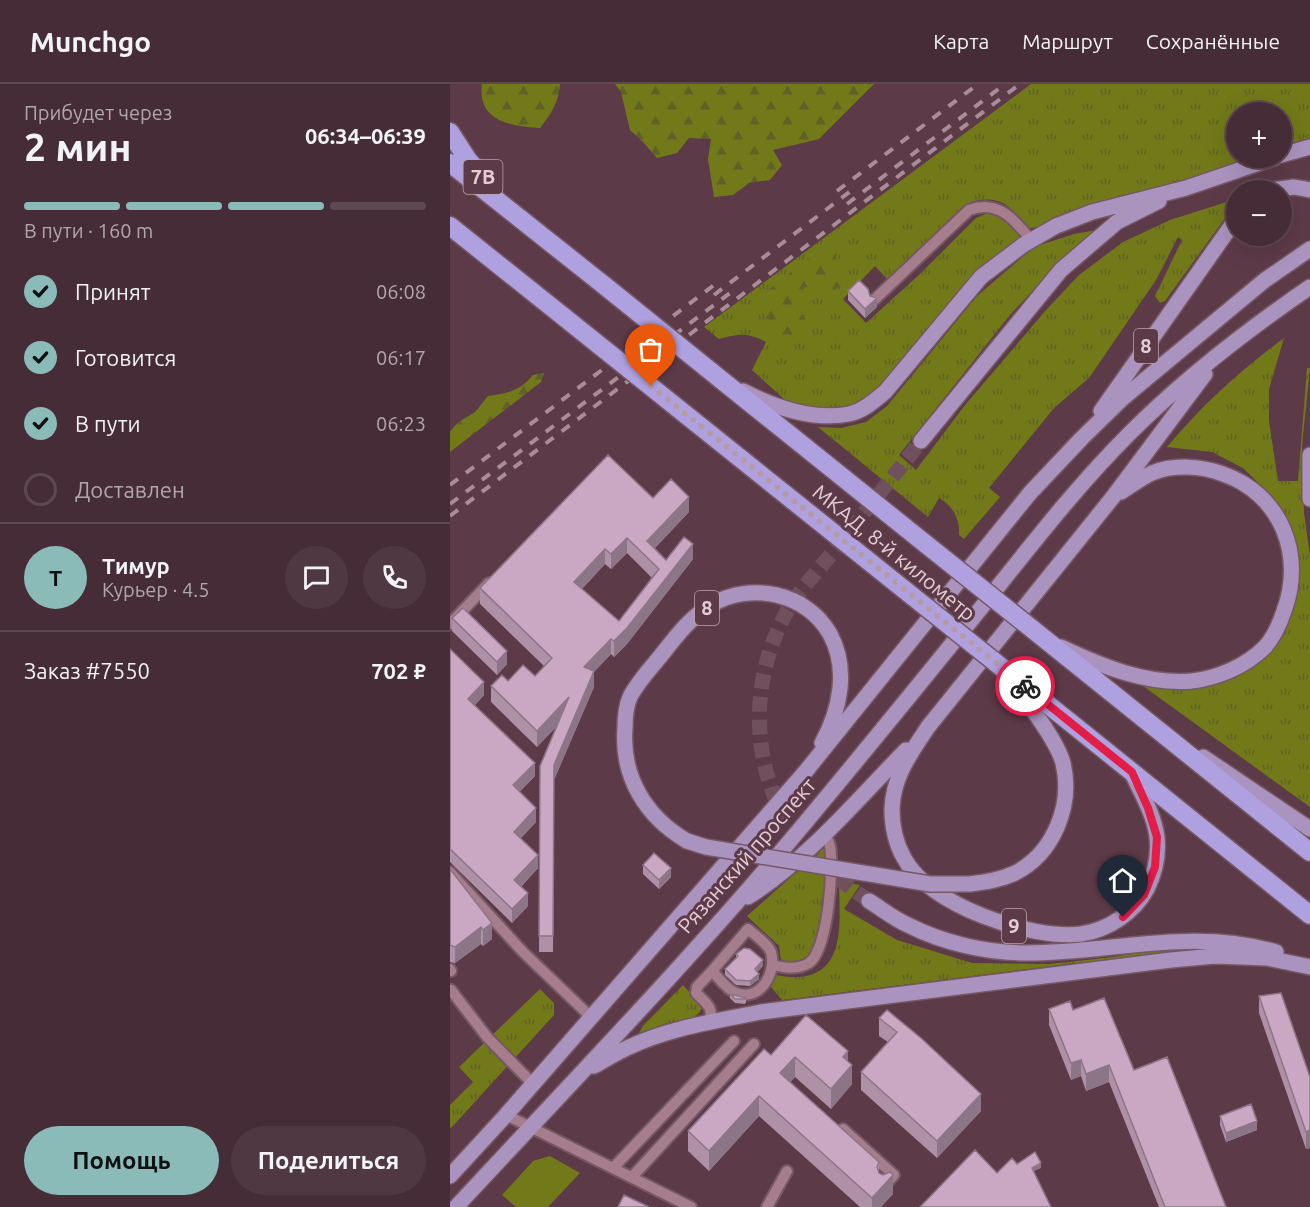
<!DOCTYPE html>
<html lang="ru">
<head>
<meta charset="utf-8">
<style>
	:root { --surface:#462c36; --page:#503842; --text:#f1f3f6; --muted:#b0a7ad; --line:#5e4851; --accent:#8bbbb9 }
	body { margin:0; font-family:Ubuntu,sans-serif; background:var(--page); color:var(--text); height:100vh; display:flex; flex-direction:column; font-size:22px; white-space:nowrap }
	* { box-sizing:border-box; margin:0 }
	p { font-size:20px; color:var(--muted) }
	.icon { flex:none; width:33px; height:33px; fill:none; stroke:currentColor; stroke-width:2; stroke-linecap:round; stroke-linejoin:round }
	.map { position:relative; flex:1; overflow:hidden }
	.sheet { display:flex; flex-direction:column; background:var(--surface); width:450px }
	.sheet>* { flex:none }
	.buttons { position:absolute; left:776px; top:18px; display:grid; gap:12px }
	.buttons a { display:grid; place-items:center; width:66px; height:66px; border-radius:50%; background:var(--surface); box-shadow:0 6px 24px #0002,0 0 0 2px var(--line); font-size:30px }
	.pin { position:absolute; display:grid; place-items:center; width:51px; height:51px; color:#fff; margin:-62px -26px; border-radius:50% 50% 50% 0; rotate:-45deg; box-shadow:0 0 6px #0007 }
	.pin .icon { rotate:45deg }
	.courier { position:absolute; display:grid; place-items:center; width:60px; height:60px; margin:-30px; border:4px solid #e11d48; border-radius:50%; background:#fff; color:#222; box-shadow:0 2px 8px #0007 }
	.overview em { font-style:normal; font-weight:700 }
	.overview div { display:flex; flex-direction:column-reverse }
	.overview { display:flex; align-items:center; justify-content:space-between; height:102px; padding:0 24px }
	h1 { font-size:39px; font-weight:700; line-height:45px }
	.bar { display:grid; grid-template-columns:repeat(4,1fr); gap:9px 6px; align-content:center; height:72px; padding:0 24px }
	.bar i { height:8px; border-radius:4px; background:var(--line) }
	.bar .on { background:var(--accent) }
	.bar p { grid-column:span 4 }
	.line { display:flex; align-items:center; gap:15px; padding:0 24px; border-top:2px solid var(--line) }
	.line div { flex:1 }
	.round { display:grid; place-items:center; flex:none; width:63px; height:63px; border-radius:32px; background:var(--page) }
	ol { padding:0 24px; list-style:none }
	li { display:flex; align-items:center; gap:18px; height:66px }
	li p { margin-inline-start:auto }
	li .icon { padding:6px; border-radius:50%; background:var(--accent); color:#111; stroke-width:4 }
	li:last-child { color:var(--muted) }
	li i { width:33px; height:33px; border:3px solid var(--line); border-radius:50% }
	.cta { display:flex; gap:12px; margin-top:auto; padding:12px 24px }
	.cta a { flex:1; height:69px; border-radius:36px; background:var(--accent); color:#111; font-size:24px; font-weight:700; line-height:69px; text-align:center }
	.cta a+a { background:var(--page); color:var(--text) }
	header { display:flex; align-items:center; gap:36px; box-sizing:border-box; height:84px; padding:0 30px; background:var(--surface); border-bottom:2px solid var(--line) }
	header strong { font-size:28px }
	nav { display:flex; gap:33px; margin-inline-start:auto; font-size:21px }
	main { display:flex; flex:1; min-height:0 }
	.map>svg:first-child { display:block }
	.grass { fill:url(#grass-tufts) }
	.forest { fill:url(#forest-firs) }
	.park { fill:#727919 }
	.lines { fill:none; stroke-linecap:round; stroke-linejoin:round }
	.major-tunnel { stroke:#71505d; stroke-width:15; stroke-dasharray:15 8; stroke-linecap:butt }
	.minor-casing { stroke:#755864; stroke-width:14 }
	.major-casing { stroke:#755864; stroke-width:18 }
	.highway-casing { stroke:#755864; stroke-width:21 }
	.minor { stroke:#a67d8d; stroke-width:10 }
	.major { stroke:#ab93bf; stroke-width:15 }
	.highway { stroke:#afa1e0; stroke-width:18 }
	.rail { stroke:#a88c97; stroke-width:4; stroke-dasharray:10 10; stroke-linecap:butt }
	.major-bridge-casing { stroke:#755864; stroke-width:18; stroke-linecap:butt }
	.highway-bridge-casing { stroke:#755864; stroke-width:21; stroke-linecap:butt }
	.major-bridge { stroke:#ab93bf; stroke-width:15 }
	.highway-bridge { stroke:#afa1e0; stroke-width:18 }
	.wall { fill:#ae90a7; fill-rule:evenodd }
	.shaded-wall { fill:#8d7588 }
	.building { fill:#caa7c2; stroke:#8d7588; stroke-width:1.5; fill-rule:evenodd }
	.done { stroke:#b59aa4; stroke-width:6; stroke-dasharray:0 10.8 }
	.route { stroke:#e11d48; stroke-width:8 }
	.labels { text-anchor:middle; stroke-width:6; stroke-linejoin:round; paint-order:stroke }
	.shield { fill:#5d3a48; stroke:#bca2ab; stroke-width:1.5 }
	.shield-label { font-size:20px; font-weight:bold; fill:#e4ced6 }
	.street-label { font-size:21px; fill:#e4ced6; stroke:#5d3a48 }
</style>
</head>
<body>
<header>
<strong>Munchgo</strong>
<nav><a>Карта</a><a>Маршрут</a><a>Сохранённые</a></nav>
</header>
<main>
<section class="sheet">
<div class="overview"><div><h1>2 мин</h1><p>Прибудет через</p></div><em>06:34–06:39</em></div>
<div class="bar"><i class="on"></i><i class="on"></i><i class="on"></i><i></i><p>В пути · 160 m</p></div>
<ol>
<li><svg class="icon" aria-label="check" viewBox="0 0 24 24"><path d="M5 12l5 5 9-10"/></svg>Принят<p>06:08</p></li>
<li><svg class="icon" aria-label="check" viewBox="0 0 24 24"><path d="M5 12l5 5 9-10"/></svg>Готовится<p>06:17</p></li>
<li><svg class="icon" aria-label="check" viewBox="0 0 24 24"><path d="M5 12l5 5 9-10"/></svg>В пути<p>06:23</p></li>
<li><i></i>Доставлен</li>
</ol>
<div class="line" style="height:108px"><b class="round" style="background:var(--accent);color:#111">Т</b><div><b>Тимур</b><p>Курьер · 4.5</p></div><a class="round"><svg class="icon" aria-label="chat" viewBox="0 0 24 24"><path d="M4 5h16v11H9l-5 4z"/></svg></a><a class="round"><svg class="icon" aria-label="phone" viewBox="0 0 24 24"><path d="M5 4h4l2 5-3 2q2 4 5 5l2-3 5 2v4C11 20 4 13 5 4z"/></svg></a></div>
<div class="line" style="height:78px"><div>Заказ #7550</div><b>702 ₽</b></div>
<div class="cta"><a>Помощь</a><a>Поделиться</a></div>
</section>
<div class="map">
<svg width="860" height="1123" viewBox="0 0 860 1123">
	<defs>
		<pattern id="grass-tufts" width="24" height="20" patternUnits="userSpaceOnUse" patternTransform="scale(1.5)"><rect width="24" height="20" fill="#727919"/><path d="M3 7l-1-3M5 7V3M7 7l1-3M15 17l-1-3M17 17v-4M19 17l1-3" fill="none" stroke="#606129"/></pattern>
		<pattern id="forest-firs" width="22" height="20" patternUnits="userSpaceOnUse" patternTransform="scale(1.5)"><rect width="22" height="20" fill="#727919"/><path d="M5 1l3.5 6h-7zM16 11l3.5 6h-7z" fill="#606129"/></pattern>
	</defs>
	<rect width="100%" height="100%" fill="#5d3a48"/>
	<path class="grass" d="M581,0H860V58L831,68V28H786V74H815L595,143L579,144C560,123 552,110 521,118L439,197L425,182L393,215L416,239L471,189L526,134L538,129C556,133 563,139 572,156L516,201L415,318L399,324L358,325L335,316L302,286L316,258C296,248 289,250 269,255L254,243Z
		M786,115V119L715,217L710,219L705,212L732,156L728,153L706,196L639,294L604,324L539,404L550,413L514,455L509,451C510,435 503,422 489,414L478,433L368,343L391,344L416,338L437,322L527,212L584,163L624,150L653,145L607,181L560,231L449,371L466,386L515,321L597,225L629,191L673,158L720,136Z
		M834,254L819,305V337L828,397H848L857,284H860L852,361L854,429L860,472V723L689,599L743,603L821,565L844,522L850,490L842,450L822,412L793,384L762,368L717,363C752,321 791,286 834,254Z
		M376,762L372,846L360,874L350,878L331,877L329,862L297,832Z
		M389,798L410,801L394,825L447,856L522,879L599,880L663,873L711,865L776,866L617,880L332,916L321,903V897L326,891C333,892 341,894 349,893C398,890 389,832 389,798Z
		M233,901L252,922L250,928L244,933L217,939L189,949L193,942Z
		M90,905L104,919V931L2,1043L0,1044V1021L23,998L9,983Z"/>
	<path class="forest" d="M32,0H110C109,18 101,30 90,44C62,42 27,38 32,0Z
		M165,0H424L369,55L323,66L332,81L320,96L299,99L283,111L264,113L258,75L261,55L239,54L227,69L207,74L194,59L180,46L171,8Z
		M375,161L387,162L385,176L392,187L390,201L380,210L369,203H355C342,226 356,225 358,247L350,257L337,261L318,242V229L312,217L318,206Z
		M94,289L91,298L0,368V348L7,339L25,328L38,312C57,310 71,306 83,291Z"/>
	<path class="park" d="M100,1072L130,1089L98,1123H66L52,1111L83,1077Z"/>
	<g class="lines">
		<path class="major-tunnel" d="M419,817C398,802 377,787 359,768C303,705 295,612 332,537C344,512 365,490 383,468C412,431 442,394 471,357"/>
		<defs>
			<path id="minor" d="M425,215L519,126C548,115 565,136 581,156
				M0,540L39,499
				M0,788L73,868L141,933
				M323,881C336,884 347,886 359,879C378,866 384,784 380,762C379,757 377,754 374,750
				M0,885L1,887
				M1,906L37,953L83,1000
				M259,938C265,924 255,918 246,909L247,903L262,887C268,893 277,906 286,909C310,918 327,889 321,868C318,860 305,851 298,845L262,887
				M56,1031L241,1123
				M393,1045L444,1091L434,1102
				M163,1084L284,957
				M182,1093L304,960
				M317,1123L337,1087"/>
			<path id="major" d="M831,71L860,63
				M822,106L844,103L860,106
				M293,307C324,323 363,337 399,330C413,327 424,317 435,308L531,193L573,161L606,142L642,128L736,104L824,74
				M651,327L786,135
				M471,357L611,186L667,138L709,117
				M860,371V415
				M611,563C651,582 697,601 742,597C768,594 796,582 815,563C824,553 830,539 834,527C855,471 831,410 773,390C752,382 724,380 702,389C691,394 681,402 671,408
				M753,673L860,745
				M682,689C691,709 704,730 707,753C709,771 705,789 697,805C684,829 658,846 631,850C581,856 478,821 454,774C446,760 442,741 442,725C443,692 461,669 478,643L663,413L755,290
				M237,757C196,733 171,693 175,644C175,634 176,622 180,613C188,597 202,583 213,569C227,551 241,533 261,521C301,497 357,509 380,550C399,585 390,626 372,659
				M520,800C536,798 550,796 565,789C604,769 623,721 613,679C607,656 574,614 559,594
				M298,813C357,776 407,716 456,666
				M419,817C432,825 444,835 458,841C493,859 537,869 577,869C662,869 742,843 826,868
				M144,982C155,976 166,969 177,964C218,944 266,937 311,928L721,876L765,872L817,874L860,883
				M0,1092L56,1031L356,687L580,409L632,354L673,314L815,196L860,165
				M6,1123C124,996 244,872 355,739C414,668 473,596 531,524C579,464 625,404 679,350C733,296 797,246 860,203"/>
			<path id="highway" d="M0,48L18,76L37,98
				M0,79L155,202
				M0,142L114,233
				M274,298L477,461
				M235,330L446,499
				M581,544L860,768
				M550,582L860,831"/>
		</defs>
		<use href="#minor" class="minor-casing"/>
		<use href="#major" class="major-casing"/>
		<use href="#highway" class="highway-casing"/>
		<use href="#minor" class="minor"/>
		<use href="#major" class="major"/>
		<use href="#highway" class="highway"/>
		<path class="rail" d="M387,107L528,0
			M397,120L555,0
			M264,211L402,106
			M0,401L268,198
			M0,420L280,209
			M0,432L570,0"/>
		<defs>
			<path id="major-bridge" d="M237,757L256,763L480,800H520"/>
			<path id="highway-bridge" d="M155,202L274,298
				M114,233L235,330
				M477,461L581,544
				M446,499L550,582"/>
		</defs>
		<use href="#major-bridge" class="major-bridge-casing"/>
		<use href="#highway-bridge" class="highway-bridge-casing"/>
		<use href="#major-bridge" class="major-bridge"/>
		<use href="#highway-bridge" class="highway-bridge"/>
	</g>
	<path class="wall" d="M398,207L420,212L427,223L415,234L398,216Z
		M203,414L239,428L205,464L216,476L243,475L177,560L164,573L161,570L144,588V603L104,696L103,868H89L90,682L107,642L87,663L41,618V602L58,597L85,592L94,582L30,520V504ZM177,469L202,494L169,537L132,505L155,480L161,485Z
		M2,534L57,580L47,591L2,547Z
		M0,565L34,611L25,621L85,692L69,708L86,738L71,754L88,784L71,803L78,822L62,839L0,778Z
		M193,781L221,793L209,805L193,790Z
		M0,785L42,855L33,862L31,860L5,879L0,878Z
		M286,870L313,882L307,888L309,895L300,902L286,901L275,891V885L286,874Z
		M280,910L296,914V918L295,920L285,919L280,914Z
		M809,912L860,993V1064L856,1065L809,929Z
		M599,925L623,926L684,986L776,1123H709L659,998L636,1007L631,992L621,996L599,941Z
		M437,926L531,1027L487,1074L411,1006V988L438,958L429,952V934Z
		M321,971L398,977L402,1000L381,1025L345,993L340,998L429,1078V1089L443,1110L431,1123H410L309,1032L259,1087L238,1067V1047Z
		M770,1032L807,1046L776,1058L770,1041Z"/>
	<path class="shaded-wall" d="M427,214V223L415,234V225Z
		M239,413V428L197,472V457Z
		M177,454V469L161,485V470Z
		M243,460V475L177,560L164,573V557Z
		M155,465V480L124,513V498Z
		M161,555V570L144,588V603L104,696L103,868L104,681L134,583Z
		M57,567V580L47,591V578Z
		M34,598V611L18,628V615Z
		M119,613V629L87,663V647Z
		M85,679V692L63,715V701Z
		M86,724V738L64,761V748Z
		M88,771V784L64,810V796Z
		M221,784V793L209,805V796Z
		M78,809V822L62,839V825Z
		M42,839V855L33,862V846Z
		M31,843V860L5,879V863Z
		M313,876V882L305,890V885Z
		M309,890V895L300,902V897Z
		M398,967V985L402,981V1000L381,1025V1005L393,973Z
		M345,973V993L330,1009V989Z
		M631,976V992L621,996V979Z
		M659,981V998L636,1007V990Z
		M531,1010V1027L487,1074V1057Z
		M309,1012V1032L259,1087V1067Z
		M807,1037V1046L776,1058V1049Z
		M860,1046V1064L856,1065V1048Z
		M591,1079V1084L582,1088V1084Z
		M443,1091V1110L431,1123H422V1114Z"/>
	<path class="building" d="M409,196L418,205L420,212L427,214L415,225L398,207Z
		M158,371L203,414L221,395L239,413L197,457L216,476L234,453L243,460L177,544L164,557L161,555L134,583L144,587L104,681L103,852H89L90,682L119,613L87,647L41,602L52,591L58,597L73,581L85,592L102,574L30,504ZM177,454L209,485L169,537L124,498L155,465L161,470Z
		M13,524L57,567L47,578L2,534Z
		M0,565L34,598L18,615L85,679L63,701L86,724L64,748L88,771L64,796L78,809L62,825L0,765Z
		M204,769L221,784L209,796L193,781Z
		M0,785L42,839L33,846L31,843L5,863L0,861Z
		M294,864L300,865L313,876L305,885L309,890L300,897L286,896L275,885L288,872L286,870Z
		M831,909L860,993V1046L856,1048L809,912Z
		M280,910L296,914L295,915H285Z
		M654,914L684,986L717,973L776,1123H715L659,981L636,990L631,976L621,979L599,925L620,917L623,926Z
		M437,926L471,954L531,1010L487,1057L411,988L447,948L429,934Z
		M356,931L398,967L393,973L402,981L381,1005L345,973L330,989L429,1078L427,1083L429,1089L433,1091L440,1088L443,1091L422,1114L309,1012L259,1067L238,1047L314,965L321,971Z
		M801,1020L807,1037L776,1049L770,1032Z
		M525,1066L547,1089L562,1074L567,1080L585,1068L591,1079L582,1084L601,1123H470Z
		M174,1111L199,1123H168Z"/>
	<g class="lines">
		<path class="done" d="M201,302L575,602"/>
		<path class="route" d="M575,602L682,688L698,724L707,753L705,783L694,811L673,833"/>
	</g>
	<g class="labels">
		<g class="shield">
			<rect x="13.5" y="76" width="39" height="34" rx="4.5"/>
			<rect x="684" y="245" width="24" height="34" rx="4.5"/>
			<rect x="245" y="507" width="24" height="34" rx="4.5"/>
			<rect x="552" y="825" width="24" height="34" rx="4.5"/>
		</g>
		<g class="shield-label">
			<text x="33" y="100">7B</text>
			<text x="696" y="269">8</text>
			<text x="257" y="531">8</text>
			<text x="564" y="849">9</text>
		</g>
		<g class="street-label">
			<text transform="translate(444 469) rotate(39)" y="7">МКАД, 8-й километр</text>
			<text transform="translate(297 772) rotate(-49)" y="7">Рязанский проспект</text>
		</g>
	</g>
</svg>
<div class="buttons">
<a>+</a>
<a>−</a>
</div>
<div class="pin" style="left:201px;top:302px;background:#ea580c"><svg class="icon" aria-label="bag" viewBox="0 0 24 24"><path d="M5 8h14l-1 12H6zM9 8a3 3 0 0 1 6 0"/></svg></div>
<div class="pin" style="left:673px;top:833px;background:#1f2937"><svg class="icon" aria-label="home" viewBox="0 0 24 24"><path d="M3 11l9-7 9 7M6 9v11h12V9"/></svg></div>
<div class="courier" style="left:575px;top:602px"><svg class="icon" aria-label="bike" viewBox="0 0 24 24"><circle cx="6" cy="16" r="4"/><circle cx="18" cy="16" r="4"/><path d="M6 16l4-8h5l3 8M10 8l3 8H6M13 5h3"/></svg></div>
</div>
</main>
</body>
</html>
